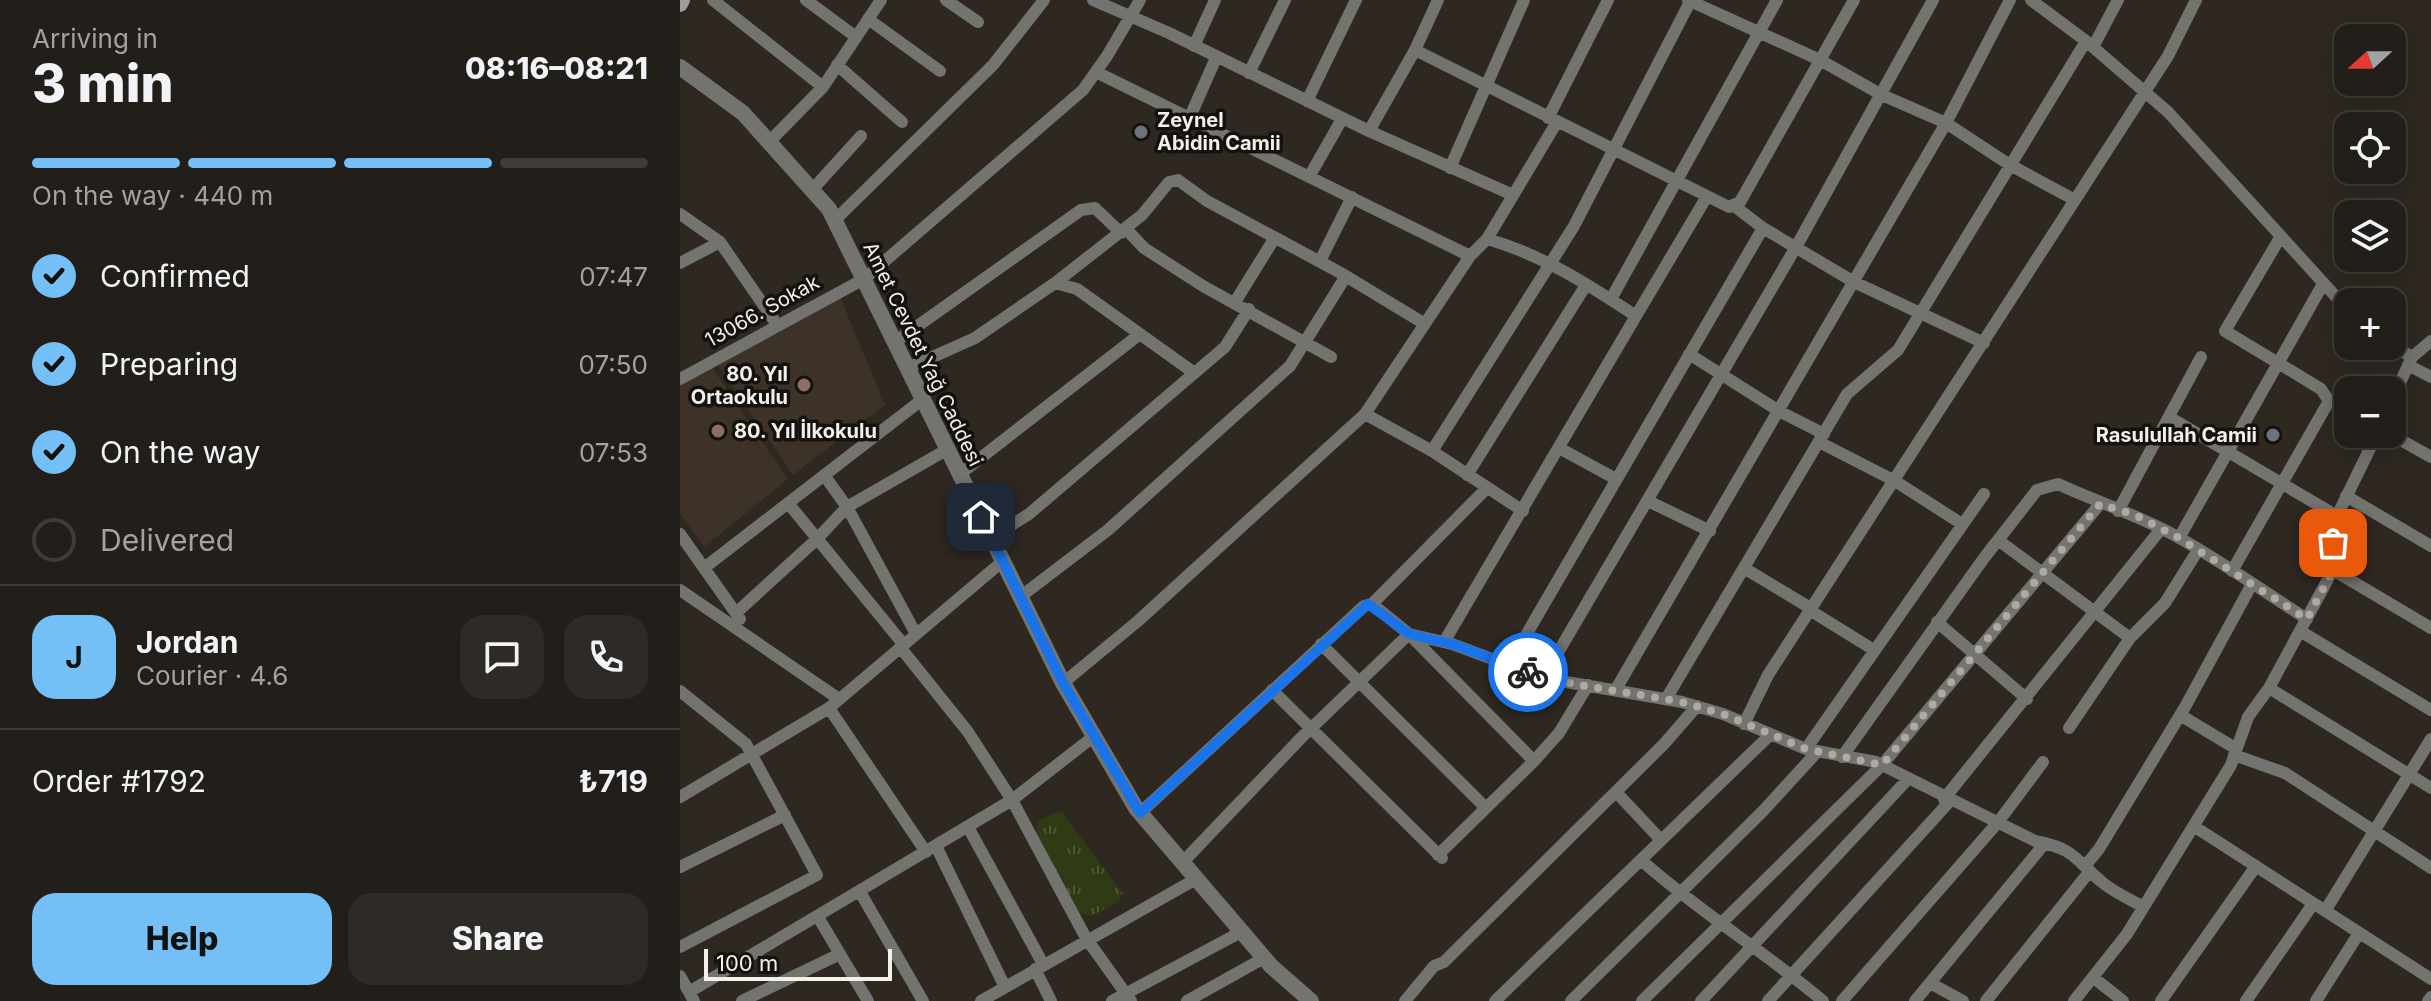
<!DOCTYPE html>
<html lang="en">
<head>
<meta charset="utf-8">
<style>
	:root { --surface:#221e19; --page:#2e2b26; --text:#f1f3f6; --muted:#a2a2a2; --line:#3f3c38; --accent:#74c0f6 }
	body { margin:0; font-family:Inter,sans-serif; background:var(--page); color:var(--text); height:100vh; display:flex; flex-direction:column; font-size:30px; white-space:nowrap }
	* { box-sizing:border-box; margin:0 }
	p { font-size:26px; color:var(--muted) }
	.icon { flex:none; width:44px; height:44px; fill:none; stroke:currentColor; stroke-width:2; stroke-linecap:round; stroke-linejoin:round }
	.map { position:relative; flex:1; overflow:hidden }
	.panel { display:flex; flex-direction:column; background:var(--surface); width:680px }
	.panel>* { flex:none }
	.needle { width:52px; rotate:249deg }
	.tools { position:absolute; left:1654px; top:24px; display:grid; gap:16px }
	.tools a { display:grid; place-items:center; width:72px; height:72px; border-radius:16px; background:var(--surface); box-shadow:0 4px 20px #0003,0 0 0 2px var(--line); font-size:40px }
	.scale { position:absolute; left:24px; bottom:20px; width:188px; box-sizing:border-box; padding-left:8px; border:4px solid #f3efea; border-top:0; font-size:22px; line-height:28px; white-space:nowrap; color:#f3efea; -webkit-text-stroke:6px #14110e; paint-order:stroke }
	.pin { position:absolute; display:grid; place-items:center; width:68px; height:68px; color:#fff; margin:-34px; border-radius:16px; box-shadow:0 4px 12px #0006 }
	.courier { position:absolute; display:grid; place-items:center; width:80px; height:80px; margin:-40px; border:6px solid #1a73e8; border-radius:50%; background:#fff; color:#222; box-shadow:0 2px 10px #0007 }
	.head em { font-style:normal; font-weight:800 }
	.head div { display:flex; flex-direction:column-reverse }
	.head { display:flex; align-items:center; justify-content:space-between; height:136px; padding:0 32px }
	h1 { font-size:52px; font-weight:800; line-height:60px }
	.bar { display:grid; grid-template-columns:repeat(4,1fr); gap:12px 8px; align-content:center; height:96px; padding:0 32px }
	.bar i { height:10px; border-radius:6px; background:var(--line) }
	.bar .selected { background:var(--accent) }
	.bar p { grid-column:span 4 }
	.line { display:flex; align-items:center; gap:20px; padding:0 32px; border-top:2px solid var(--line) }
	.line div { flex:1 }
	.round { display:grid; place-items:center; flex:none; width:84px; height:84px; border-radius:24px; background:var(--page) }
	ol { padding:0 32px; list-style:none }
	li { display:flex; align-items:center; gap:24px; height:88px }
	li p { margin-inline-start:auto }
	li .icon { padding:8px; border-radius:50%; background:var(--accent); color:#111; stroke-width:4 }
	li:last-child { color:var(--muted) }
	li i { width:44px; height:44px; border:4px solid var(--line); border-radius:50% }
	.action { display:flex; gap:16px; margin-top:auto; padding:16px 32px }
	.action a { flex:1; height:92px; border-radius:24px; background:var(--accent); color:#111; font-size:32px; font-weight:800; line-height:92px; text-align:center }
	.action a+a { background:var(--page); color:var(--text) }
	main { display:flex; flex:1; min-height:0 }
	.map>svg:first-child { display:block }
	.built { fill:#3d3227 }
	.grass { fill:url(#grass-tufts) }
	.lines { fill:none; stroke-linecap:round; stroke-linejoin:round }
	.minor { stroke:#737470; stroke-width:12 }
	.tertiary { stroke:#737470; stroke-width:16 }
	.secondary { stroke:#9c9f99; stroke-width:16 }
	.done { stroke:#aea9a4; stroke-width:8; stroke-dasharray:0 14.4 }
	.route { stroke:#1a73e8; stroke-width:10 }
	.worship-dot { fill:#6b7280; stroke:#14110e; stroke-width:3 }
	.education-dot { fill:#8d6e63; stroke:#14110e; stroke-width:3 }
	.labels { text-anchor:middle; stroke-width:7; stroke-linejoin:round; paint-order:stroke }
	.poi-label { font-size:20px; font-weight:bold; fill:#f3efea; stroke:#14110e; text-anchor:start }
	.street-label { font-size:20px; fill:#f3efea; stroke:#14110e }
</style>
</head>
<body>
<main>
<section class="panel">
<div class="head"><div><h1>3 min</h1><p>Arriving in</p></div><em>08:16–08:21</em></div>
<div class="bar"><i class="selected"></i><i class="selected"></i><i class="selected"></i><i></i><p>On the way · 440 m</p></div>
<ol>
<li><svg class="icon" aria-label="check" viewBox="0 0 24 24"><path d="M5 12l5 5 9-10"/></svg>Confirmed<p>07:47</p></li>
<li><svg class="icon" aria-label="check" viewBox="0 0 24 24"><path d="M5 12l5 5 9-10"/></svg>Preparing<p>07:50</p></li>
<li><svg class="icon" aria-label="check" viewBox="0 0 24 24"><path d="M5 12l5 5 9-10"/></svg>On the way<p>07:53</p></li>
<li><i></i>Delivered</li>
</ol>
<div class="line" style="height:144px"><b class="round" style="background:var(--accent);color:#111">J</b><div><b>Jordan</b><p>Courier · 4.6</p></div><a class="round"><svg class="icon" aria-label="chat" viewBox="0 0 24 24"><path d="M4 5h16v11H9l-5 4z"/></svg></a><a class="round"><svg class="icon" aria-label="phone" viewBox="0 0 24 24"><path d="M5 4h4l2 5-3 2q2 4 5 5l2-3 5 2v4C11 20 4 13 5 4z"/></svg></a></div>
<div class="line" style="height:104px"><div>Order #1792</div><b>₺719</b></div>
<div class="action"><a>Help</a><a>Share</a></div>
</section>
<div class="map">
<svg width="1751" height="1001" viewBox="0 0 1751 1001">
	<defs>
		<pattern id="grass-tufts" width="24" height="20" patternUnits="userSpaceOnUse" patternTransform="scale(2)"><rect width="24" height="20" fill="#2f3b14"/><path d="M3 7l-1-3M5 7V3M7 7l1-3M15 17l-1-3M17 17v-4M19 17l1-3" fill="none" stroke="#4e5836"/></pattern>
	</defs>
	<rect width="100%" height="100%" fill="#2e2821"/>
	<path class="built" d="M160,297L205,405L113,475L37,364Z
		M32,367L108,479L24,547L0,513V384Z"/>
	<path class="grass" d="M382,812L443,894L438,902L411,916L399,912L356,834L358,822L373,813Z"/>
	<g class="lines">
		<path class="minor" d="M33,0L143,87
			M126,0L176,37
			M266,0L298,22
			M413,0L489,33L689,131L735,50L758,0
			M1008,0L1140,60L1202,95L1266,123L1330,165L1395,200
			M1351,0L1406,41L1488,112L1668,310
			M188,19L260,71
			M514,46L535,0
			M1413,47L1438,0
			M735,50L1049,207L1060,202L1174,0
			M157,65L222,122
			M416,72L790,256
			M569,73L605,0
			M627,101L676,0
			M868,118L928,0
			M509,119L536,58
			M689,131L833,195
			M89,142L143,87L201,0
			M770,168L844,0
			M629,177L662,119
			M132,190L181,136
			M0,214L40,242L98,326
			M155,220L313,65L364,0
			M1083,228L1174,282L1304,343
			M446,229L464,248L523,286L651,357
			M807,239C861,254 909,285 956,316L1026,198
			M640,261L672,197
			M0,263L40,242
			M375,283L462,215L489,182L498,180L527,201L659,272L745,324
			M931,299L1097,0
			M555,302L594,239
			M215,342L401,210L415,208L441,233
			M1712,345L1732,357
			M1009,354L1099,411L1144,434
			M1728,365L1751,377
			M228,368L295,338L375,283L397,289L513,372
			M0,379L184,279L403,90L427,56L460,0
			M1712,400L1732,357L1751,341
			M685,414L752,451L843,511
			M1489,417L1657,516
			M1710,434L1751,457
			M1139,442L1215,481L1282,524
			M879,448L936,479
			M752,451L894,226L1011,0
			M280,474L460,334
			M144,475L167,507L236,634
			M787,475L906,285
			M1666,496L1751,546
			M968,501L1030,531
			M108,503L224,645
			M1438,511L1521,357
			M0,534L60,619
			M311,538L349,514L545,347L569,309
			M1499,538L1643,284
			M1318,540L1450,638
			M24,568L243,399
			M1064,568L1132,609
			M1653,570L1751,628
			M1552,571L1649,401L1641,389L1545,331L1601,236
			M0,590L159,699
			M340,597L428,530L610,366L666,276
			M692,604L729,634L772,644L863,678L1002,702L1043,714L1126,749L1196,762L1355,841C1396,849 1394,859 1423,883C1434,892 1449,899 1462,906
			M1131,611L1194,650
			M56,613L137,539L167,507L268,449
			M1257,622L1347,699
			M1620,631L1751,710
			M764,642L956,316
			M641,644L805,807
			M220,647L288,732L332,800L406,938L451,1001
			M828,666L1083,228L1053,205
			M863,678L1116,247L1253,0
			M383,683L458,621L685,414L790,256L807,239L877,122
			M1589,688L1751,788
			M936,689L1266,123L1330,0
			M592,690L762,858
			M0,691L66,744L137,875L0,947
			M986,699L1167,394L1218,350L1406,41
			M149,708L246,852
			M1500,715L1555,748
			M1064,724L1088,675L1488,56L1516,0
			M1389,728L1450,638L1485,603L1518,550
			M1126,749L1304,494
			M1554,755L1605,773L1751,868
			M1162,757L1304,558L1357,490L1378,484C1417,502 1458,515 1496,536C1541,561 1583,591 1627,619
			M936,792L981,840
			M0,797L149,708L323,561
			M1264,799L1481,529
			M460,813L684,606L692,604L807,488
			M288,827L363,964
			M1515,827L1751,979
			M256,846L325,987
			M758,855L854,761L879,733L908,685
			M961,860C1018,911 1084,951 1143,1001
			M502,863L621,738L729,634L854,761
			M1405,866L1419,849L1505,707L1572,584
			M0,867L105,815
			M180,892L243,1001
			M1645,911L1751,739
			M138,917L188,1001
			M355,969L371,1001
			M0,976L14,1001
			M1414,978L1443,1001
			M1250,983L1283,1001
			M9,992L332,800L413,737
			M62,1001L160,954
			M301,1001L516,879
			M432,1001L561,932
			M507,1001L584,958
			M725,1001L754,966L764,962L984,744L1017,706
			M815,1001L1089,736
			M891,1001L1083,811L1137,752
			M962,1001L1202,765L1420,504
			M1021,1001L1229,778
			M1088,1001L1270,801
			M1162,1001L1319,821L1363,762
			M1235,1001L1365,843
			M1306,1001L1410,871
			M1394,1001L1447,934L1551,765L1568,717L1589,688L1653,570L1657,516L1697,434
			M1481,1001L1576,866
			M1566,1001L1633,904
			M1636,1001L1679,933
			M1748,1001L1751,997"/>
		<path class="tertiary" d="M0,67L63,113L149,209L383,683L456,808L591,966L631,1001"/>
		<path class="secondary" d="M0,4L2,0"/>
	</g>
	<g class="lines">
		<path class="done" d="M848,672L894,684L1002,702L1043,714L1126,749L1202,765L1420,504L1455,515L1499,538L1627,619L1653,570V543"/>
		<path class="route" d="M301,517L383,683L460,813L688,604L729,634L772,644L848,672"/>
	</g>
	<g class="worship-dot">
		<circle cx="461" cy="132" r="8"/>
		<circle cx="1593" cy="435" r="8"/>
	</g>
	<g class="education-dot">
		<circle cx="124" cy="385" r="8"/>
		<circle cx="38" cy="431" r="8"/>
	</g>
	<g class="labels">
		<g class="poi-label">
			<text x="477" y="127">Zeynel<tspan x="477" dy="23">Abidin Camii</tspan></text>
			<text x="108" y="381" text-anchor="end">80. Yıl<tspan x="108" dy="23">Ortaokulu</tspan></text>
			<text x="54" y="438">80. Yıl İlkokulu</text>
			<text x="1577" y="442" text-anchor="end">Rasulullah Camii</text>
		</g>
		<g class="street-label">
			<text transform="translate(82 311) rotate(-29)" y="7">13066. Sokak</text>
			<text transform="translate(243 354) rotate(64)" y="7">Amet Cevdet Yağ Caddesi</text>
		</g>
	</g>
</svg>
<div class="tools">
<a><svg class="needle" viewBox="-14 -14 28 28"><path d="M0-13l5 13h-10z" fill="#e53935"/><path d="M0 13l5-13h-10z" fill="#a2a2a2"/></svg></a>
<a><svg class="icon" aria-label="locate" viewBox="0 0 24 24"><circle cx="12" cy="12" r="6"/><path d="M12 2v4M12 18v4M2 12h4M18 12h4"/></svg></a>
<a><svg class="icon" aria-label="layers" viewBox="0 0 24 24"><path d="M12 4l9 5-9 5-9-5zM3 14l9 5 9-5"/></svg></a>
<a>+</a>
<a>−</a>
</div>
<div class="scale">100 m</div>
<div class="pin" style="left:1653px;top:543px;background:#ea580c"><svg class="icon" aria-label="bag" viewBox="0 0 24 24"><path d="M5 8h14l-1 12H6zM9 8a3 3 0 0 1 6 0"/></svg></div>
<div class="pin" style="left:301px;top:517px;background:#1f2937"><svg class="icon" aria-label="home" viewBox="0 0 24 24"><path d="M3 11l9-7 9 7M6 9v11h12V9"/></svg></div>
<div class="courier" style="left:848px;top:672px"><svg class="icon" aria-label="bike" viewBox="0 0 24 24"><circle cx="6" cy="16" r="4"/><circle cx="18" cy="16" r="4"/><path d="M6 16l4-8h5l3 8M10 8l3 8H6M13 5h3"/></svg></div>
</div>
</main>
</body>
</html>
